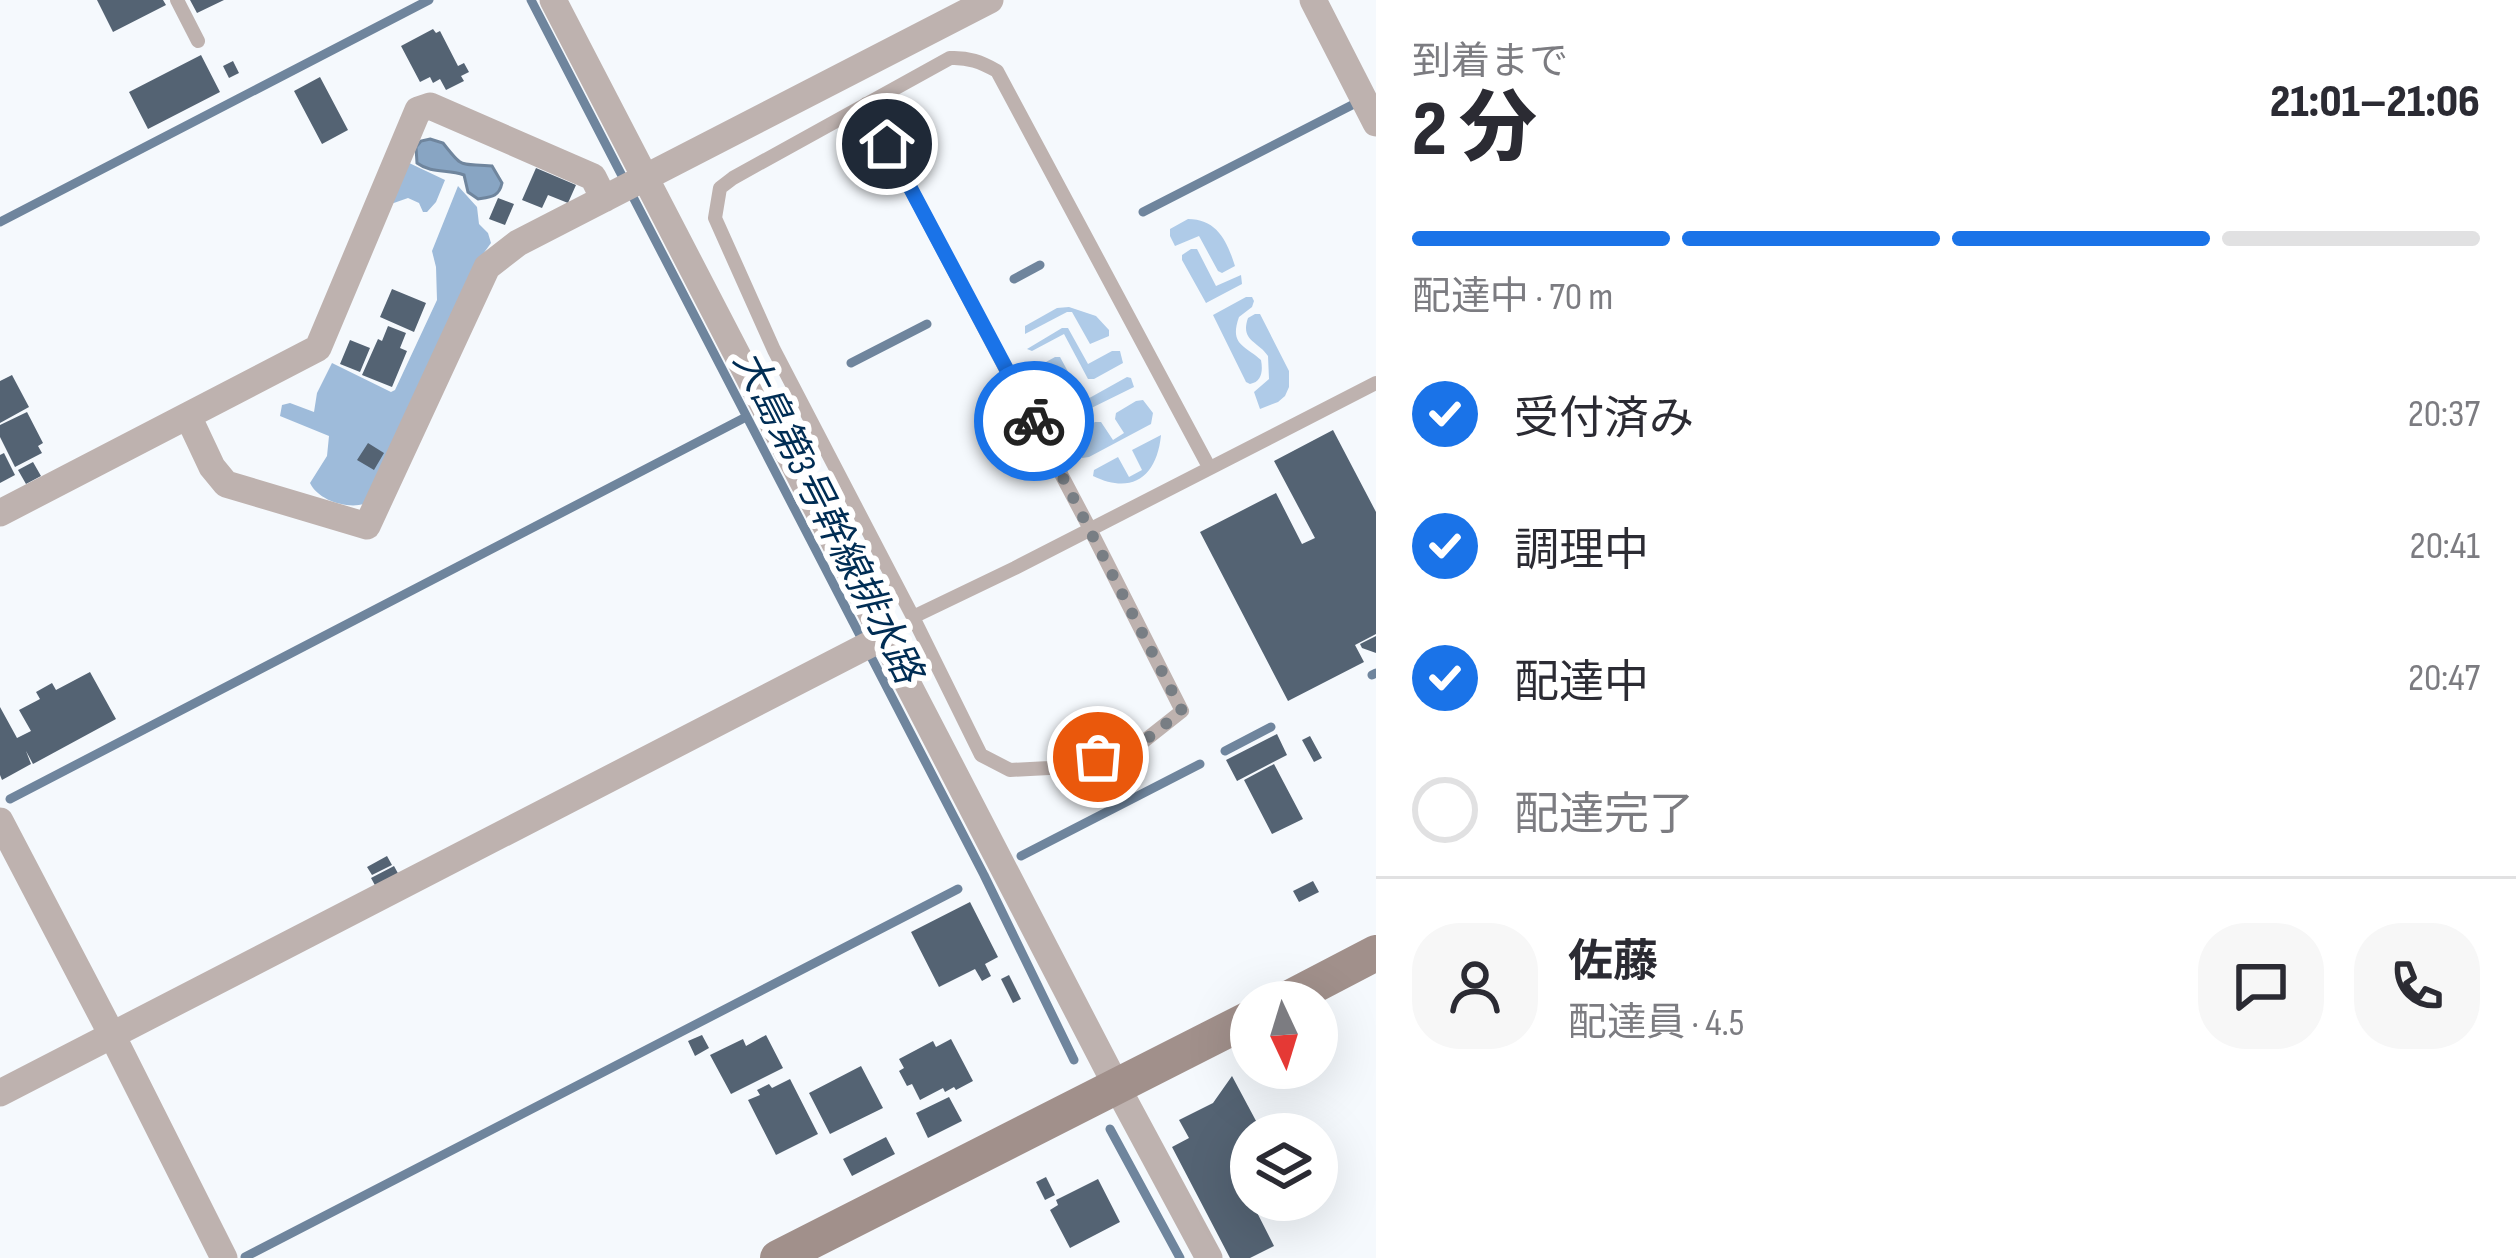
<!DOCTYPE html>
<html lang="ja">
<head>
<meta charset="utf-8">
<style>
	:root { --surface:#fff; --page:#f7f7f7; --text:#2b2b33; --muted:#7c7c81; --line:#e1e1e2; --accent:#1a73e8 }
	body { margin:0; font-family:"Sofia Sans Condensed","Noto Sans JP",sans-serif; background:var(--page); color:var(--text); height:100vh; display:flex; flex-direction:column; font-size:45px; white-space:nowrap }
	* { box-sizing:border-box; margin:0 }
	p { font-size:39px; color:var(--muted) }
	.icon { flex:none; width:66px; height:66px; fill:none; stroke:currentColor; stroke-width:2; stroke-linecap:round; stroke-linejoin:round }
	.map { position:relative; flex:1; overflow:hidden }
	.details { display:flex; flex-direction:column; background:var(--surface); width:1140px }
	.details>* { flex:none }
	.needle { width:78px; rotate:176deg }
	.tools { position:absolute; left:1230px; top:981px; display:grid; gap:24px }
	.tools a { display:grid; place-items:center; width:108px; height:108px; border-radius:50%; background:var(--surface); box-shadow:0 12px 48px #0002; font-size:60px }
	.pin { position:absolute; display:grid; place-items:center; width:102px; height:102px; color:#fff; margin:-51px; border:6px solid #fff; border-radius:50%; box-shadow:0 3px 12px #0007 }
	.courier { position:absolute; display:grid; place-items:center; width:120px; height:120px; margin:-60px; border:9px solid #1a73e8; border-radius:50%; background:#fff; color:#222; box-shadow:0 3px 15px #0007 }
	.head em { font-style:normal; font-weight:800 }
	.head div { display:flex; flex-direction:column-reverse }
	.head { display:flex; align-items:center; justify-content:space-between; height:204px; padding:0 36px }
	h1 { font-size:78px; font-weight:800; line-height:90px }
	.bar { display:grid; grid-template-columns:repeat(4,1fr); gap:18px 12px; align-content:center; height:144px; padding:0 36px }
	.bar i { height:15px; border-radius:9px; background:var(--line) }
	.bar .current { background:var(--accent) }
	.bar p { grid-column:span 4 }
	.line { display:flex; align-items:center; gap:30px; padding:0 36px; border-top:3px solid var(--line) }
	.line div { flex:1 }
	.round { display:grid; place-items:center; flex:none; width:126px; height:126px; border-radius:48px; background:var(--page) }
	ol { padding:0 36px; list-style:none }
	li { display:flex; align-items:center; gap:36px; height:132px }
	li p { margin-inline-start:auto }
	li .icon { padding:12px; border-radius:50%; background:var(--accent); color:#fff; stroke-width:4 }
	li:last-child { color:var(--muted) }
	li i { width:66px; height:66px; border:6px solid var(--line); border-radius:50% }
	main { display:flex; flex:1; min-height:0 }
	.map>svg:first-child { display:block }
	.green { fill:#afcbe8 }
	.forest { fill:#9ebbda }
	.water { fill:#88a5c3; stroke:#6f859d; stroke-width:3 }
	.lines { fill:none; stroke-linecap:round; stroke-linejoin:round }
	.stream { stroke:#6f859d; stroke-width:9 }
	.building { fill:#546373 }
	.lane { stroke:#beb2af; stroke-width:14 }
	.street { stroke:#beb2af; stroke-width:27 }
	.secondary { stroke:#a1908b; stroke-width:36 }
	.done { stroke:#787e84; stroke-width:12; stroke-dasharray:0 21.6 }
	.route { stroke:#1a73e8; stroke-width:15 }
	.labels { text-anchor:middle; stroke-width:12; stroke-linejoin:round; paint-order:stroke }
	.water-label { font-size:39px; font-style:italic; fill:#002d54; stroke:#fff }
</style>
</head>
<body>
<main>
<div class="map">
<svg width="1376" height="1258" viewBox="0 0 1376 1258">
	<rect width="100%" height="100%" fill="#f5f9fd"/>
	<path class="green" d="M1188,219C1217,219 1227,241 1235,266L1222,273L1218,271L1199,236L1175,246L1170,236V229Z
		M1191,249H1197L1216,286L1241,275L1242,284L1206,303L1182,260V255Z
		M1246,297H1252L1254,301L1252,307L1239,317C1229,345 1245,345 1261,360C1263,371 1262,382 1250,384L1246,382L1213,315Z
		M1069,307L1096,316L1109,330V336L1090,344L1072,312H1067L1025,334V326L1057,308Z
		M1255,314H1260L1289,371V387L1285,396L1278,402L1260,409L1254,392L1269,379L1268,356C1258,341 1240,341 1248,318Z
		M1062,328H1068L1088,364L1112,351H1120L1123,363L1094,379H1088L1064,334L1032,351L1027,349Z
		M1055,357H1060L1084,401L1127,377L1131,378L1134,387L1067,420L1056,413L1064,408L1050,380L1041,384L1036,375L1037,367Z
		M1143,400L1153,413L1151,424L1089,457L1082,458L1071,440L1073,434L1095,422H1101L1113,440L1124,433L1115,419L1116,413L1136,401Z
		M1161,435C1157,477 1132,495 1093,476L1094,470L1118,457L1129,477L1142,470L1132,450Z"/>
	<path class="forest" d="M407,162L445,180L436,202L427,212H423L419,203L408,198L391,204Z
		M458,186L477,207L479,224L488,233L491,243L478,261L364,504C346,509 318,500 310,483L327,456L329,436L280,416L282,405L290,403L314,412L317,393L332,363L391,392L395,390L437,300L436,267L432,251Z"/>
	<path class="water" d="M430,139L443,143C464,170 459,163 492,166L502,183C499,197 491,197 478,199L468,192L464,175C447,169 432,174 417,163L416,147L421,141Z"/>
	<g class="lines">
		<path class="stream" d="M531,0L984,875L1074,1060
			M1143,212L1354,104
			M0,222L429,0
			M1014,279L1040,265
			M851,363L927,324
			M1372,675L1376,673
			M1225,751L1271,727
			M10,799L746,417
			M1021,856L1200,764
			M1110,1129L1180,1258
			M245,1257L958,889"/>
	</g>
	<path class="building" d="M97,0H163L166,5L113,32Z
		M190,0H224L197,13Z
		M433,29L436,33L440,31L458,66L464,63L469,72L461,76L464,81L446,90L440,79L433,83L430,77L420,82L401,46Z
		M201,55L220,92L148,129L129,92Z
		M233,61L239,73L229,78L223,66Z
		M320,77L348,130L322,144L294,91Z
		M536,168L576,185L568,203L548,195L542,208L522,200Z
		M498,198L514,204L505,225L489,219Z
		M392,289L426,303L414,332L380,317Z
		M388,326L406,333L400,348L407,351L392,387L362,375L378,339L382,341Z
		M350,340L370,348L360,372L340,364Z
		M12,375L29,407L0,423V381Z
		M27,412L43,443L38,446L42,453L15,467L0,437V425Z
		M1333,430L1376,512V634L1355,645L1364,662L1288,701L1200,532L1276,493L1302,544L1315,538L1274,461Z
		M368,443L384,453L374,470L357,460Z
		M4,453L15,475L0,483V455Z
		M33,462L41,476L26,484L18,470Z
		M1376,636V653L1362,648L1360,644Z
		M90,672L116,719L33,764L26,751L31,764L2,780L0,775V707L17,738L31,731L19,710L40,699L36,692L52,683L56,690Z
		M1277,734L1287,755L1237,781L1226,760Z
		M1310,736L1322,758L1314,762L1302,740Z
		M1274,764L1303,819L1272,834L1244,780Z
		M387,856L392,865L372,875L367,867Z
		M394,866L400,877L377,889L371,878Z
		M1313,881L1319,892L1299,902L1293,891Z
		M970,902L998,957L985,964L991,976L982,981L975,969L939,987L911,932Z
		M1009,975L1021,999L1013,1003L1001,979Z
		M702,1035L709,1048L695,1056L688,1041Z
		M766,1035L783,1068L731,1094L710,1055L743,1039L746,1046Z
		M951,1039L973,1081L956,1090L954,1087L945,1092L943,1088L920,1100L912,1084L907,1086L899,1071L904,1068L899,1059L933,1041L936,1047Z
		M861,1066L883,1108L830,1134L809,1093Z
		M1232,1076L1263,1134H1251V1171L1239,1177L1274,1246L1250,1258H1230L1172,1147L1189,1138L1179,1120L1213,1103Z
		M790,1079L818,1134L776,1155L748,1100L760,1095L757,1090L769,1084L772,1088Z
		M949,1097L962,1121L928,1138L916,1113Z
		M886,1137L895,1154L852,1176L843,1159Z
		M1046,1177L1055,1195L1045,1200L1036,1182Z
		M1098,1179L1120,1222L1070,1248L1050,1210L1058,1205L1056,1200Z"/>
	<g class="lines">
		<path class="lane" d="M177,0L198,41
			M866,104L1090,529L1182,711L1144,741L1098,757L1049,768L1010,770L981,755L913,617
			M1209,467L997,71C981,62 968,57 950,58L733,178L720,188L715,218L774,350L913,617L1015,568L1376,383"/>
		<path class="street" d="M553,0L1117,1087L1209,1258
			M1313,0L1376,123
			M188,416L212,467L226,484L367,526L487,267L518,243L990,0
			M0,513L318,348L418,110L430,106L593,177L604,199
			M0,821L112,1035L224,1258
			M0,1093L884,637"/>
		<path class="secondary" d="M1282,1002L1376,953
			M778,1258L1251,1018"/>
	</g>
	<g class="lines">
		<path class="done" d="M1034,421L1182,711L1144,741L1098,757"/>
		<path class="route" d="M887,144L1034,421"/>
	</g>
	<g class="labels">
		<g class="water-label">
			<text transform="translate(829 516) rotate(63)" y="14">大島第3号幹線排水路</text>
		</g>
	</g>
</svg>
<div class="tools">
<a><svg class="needle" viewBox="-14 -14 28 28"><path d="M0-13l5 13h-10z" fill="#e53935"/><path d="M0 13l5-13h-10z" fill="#7c7c81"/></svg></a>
<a><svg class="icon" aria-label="layers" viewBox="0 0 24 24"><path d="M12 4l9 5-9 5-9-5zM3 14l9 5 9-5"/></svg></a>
</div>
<div class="pin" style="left:1098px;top:757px;background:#ea580c"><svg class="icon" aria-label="bag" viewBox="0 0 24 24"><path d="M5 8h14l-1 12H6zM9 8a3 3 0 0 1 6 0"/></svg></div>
<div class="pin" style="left:887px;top:144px;background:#1f2937"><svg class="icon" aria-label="home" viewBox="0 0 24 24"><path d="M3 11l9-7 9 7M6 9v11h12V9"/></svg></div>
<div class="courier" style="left:1034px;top:421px"><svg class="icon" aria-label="bike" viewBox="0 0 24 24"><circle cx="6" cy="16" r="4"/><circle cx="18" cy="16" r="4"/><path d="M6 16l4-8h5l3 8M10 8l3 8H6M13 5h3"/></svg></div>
</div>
<section class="details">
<div class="head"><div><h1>2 分</h1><p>到着まで</p></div><em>21:01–21:06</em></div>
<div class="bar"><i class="current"></i><i class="current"></i><i class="current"></i><i></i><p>配達中 · 70 m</p></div>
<ol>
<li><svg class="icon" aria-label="check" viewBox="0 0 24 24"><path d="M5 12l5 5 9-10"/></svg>受付済み<p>20:37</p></li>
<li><svg class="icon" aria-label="check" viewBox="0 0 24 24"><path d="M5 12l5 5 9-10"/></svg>調理中<p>20:41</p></li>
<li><svg class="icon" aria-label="check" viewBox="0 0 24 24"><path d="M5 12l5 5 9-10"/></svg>配達中<p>20:47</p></li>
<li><i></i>配達完了</li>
</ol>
<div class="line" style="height:216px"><a class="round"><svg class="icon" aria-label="person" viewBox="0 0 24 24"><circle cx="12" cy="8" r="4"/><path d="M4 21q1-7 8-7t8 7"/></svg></a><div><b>佐藤</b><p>配達員 · 4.5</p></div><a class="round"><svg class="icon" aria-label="chat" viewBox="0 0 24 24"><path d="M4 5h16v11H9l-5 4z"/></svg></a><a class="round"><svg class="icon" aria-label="phone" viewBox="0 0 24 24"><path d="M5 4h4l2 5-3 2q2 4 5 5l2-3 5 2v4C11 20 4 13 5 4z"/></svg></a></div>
</section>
</main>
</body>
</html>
